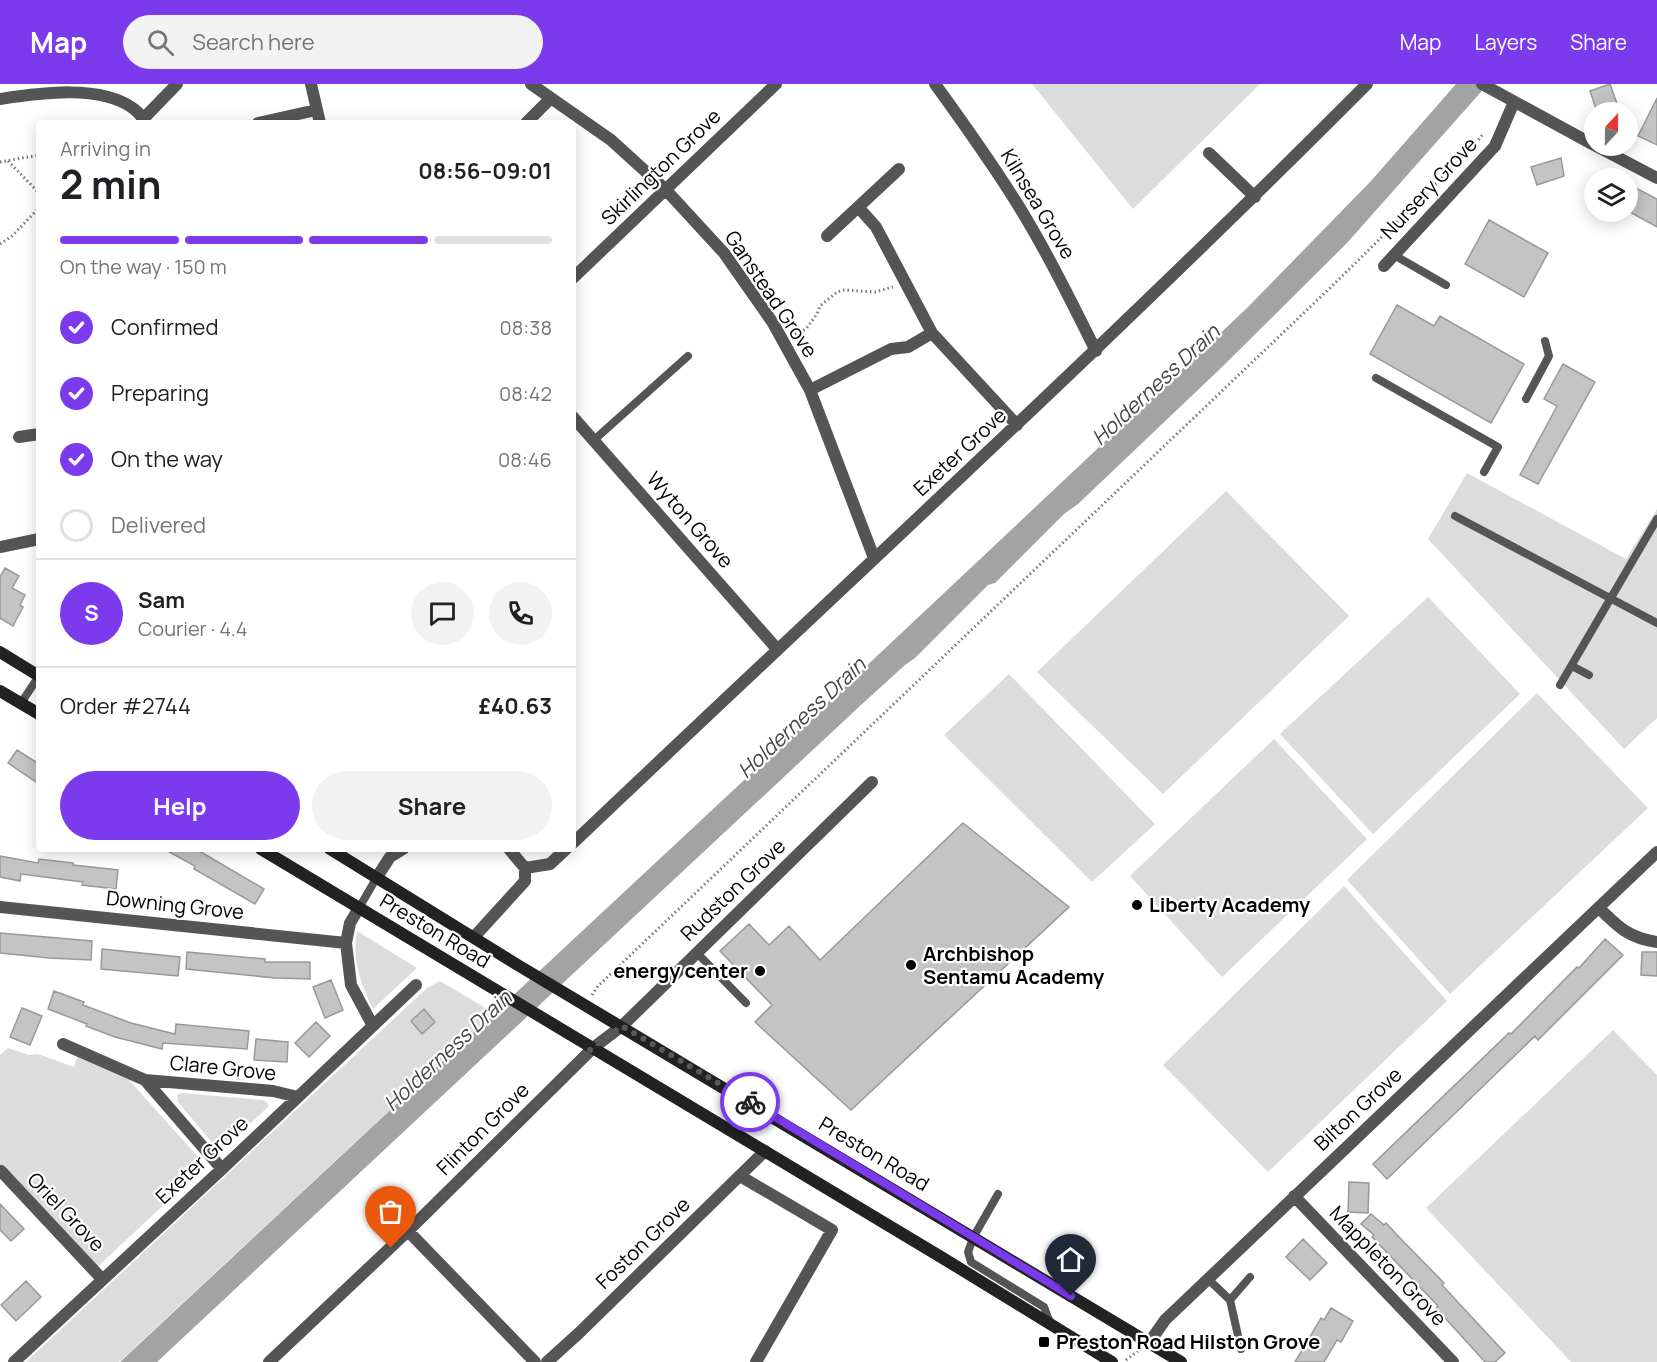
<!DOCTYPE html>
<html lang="en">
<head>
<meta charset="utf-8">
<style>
	:root { --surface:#fff; --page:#f2f2f2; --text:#202124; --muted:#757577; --line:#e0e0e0; --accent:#7c3aed }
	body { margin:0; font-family:Manrope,sans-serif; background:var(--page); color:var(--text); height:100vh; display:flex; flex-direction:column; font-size:22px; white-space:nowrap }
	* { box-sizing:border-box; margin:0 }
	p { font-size:20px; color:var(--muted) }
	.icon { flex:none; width:33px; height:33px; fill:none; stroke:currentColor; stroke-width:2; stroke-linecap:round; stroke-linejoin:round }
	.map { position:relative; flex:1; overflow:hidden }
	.panel { position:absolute; left:36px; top:36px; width:540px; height:732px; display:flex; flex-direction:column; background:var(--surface); border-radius:6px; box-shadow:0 3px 15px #0003 }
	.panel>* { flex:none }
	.needle { width:39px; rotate:22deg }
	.controls { position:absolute; left:1584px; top:18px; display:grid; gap:12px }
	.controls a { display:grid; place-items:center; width:54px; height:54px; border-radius:50%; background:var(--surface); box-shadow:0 3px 15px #0003; font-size:30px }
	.pin { position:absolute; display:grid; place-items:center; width:51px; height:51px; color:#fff; margin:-62px -26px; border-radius:50% 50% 50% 0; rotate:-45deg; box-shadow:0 0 6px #0007 }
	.pin .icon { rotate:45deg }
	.courier { position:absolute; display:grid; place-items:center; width:60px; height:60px; margin:-30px; border:4px solid #7c3aed; border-radius:50%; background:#fff; color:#222; box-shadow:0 2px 8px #0007 }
	.headline em { font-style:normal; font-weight:700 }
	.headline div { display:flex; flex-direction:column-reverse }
	.headline { display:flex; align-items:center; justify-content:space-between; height:102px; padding:0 24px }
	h1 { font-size:39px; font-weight:700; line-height:45px }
	.bar { display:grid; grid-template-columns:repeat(4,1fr); gap:9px 6px; align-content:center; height:72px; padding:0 24px }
	.bar i { height:8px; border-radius:4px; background:var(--line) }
	.bar .active { background:var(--accent) }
	.bar p { grid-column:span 4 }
	.line { display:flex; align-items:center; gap:15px; padding:0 24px; border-top:2px solid var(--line) }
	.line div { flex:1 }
	.round { display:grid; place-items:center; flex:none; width:63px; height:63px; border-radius:32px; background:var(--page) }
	ol { padding:0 24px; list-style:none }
	li { display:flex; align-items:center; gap:18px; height:66px }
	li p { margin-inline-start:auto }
	li .icon { padding:6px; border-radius:50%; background:var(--accent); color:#fff; stroke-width:4 }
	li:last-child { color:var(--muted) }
	li i { width:33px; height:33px; border:3px solid var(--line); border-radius:50% }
	.primary-button { display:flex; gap:12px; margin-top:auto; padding:12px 24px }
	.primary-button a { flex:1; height:69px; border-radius:36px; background:var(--accent); color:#fff; font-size:24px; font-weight:700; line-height:69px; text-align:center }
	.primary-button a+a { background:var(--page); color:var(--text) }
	header { display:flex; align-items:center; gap:36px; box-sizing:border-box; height:84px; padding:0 30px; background:var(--accent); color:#fff }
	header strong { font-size:28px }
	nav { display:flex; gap:33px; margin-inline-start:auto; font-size:21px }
	.search { width:420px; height:54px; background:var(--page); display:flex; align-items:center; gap:15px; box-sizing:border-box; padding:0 21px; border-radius:33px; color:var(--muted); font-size:22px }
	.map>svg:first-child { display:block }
	.green { fill:#dcdcdc }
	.water { fill:#a3a3a3 }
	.building { fill:#c4c4c4; stroke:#999; stroke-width:1.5 }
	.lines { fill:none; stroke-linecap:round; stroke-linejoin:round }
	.path { stroke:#777; stroke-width:3; stroke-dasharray:1.5 3; stroke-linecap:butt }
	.lane { stroke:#555; stroke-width:8 }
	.street { stroke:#555; stroke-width:12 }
	.secondary { stroke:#222; stroke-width:12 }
	.done { stroke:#595959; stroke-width:6; stroke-dasharray:0 10.8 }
	.route { stroke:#7c3aed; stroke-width:8 }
	.poi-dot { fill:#000; stroke:#fff; stroke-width:2 }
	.labels { text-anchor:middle; stroke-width:4.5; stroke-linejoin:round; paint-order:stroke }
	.street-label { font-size:20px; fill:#000; stroke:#fff }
	.poi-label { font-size:20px; font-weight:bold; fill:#000; stroke:#fff; text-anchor:start }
	.water-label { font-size:21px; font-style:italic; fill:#444; stroke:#fff }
</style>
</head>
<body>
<header>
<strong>Map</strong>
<div class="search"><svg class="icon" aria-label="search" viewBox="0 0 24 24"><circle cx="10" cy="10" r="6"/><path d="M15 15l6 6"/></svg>Search here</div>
<nav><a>Map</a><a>Layers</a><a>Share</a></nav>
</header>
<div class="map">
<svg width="1657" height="1278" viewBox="0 0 1657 1278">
	<rect width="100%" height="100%" fill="#fff"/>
	<path class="green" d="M1032,0H1260L1133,125Z
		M1467,389L1626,475L1657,425V634L1624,665L1428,455Z
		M1226,407L1349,532L1163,710L1037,588Z
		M1428,513L1520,610L1373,750L1280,650Z
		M1009,590L1155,740L1092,798L944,651Z
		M1537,609L1648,724L1450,910L1347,796Z
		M1274,655L1367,755L1222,893L1130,792Z
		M1344,802L1447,917L1268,1088L1163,981Z
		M357,847L417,884L373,925C361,900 351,875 357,847Z
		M440,897L494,929L119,1278H26L427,904Z
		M1613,946L1657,991V1278H1571L1426,1124Z
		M8,964L29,971L38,970L74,983L77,973L129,996L200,1075L201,1082L199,1088L94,1186L0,1087V971Z
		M182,1009L263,1016L268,1019V1023L229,1059L222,1062H215L178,1018L177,1011Z"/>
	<path class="water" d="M1456,0H1488L1347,159L1221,284L1078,420L1064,430L995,499L988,501L915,574L905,581L861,621L157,1278H120L844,603L1246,225L1371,97Z"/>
	<path class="building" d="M1610,0L1620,28H1597L1590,7Z
		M1657,14V61L1638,52Z
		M1561,74L1564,92L1537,101L1531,83Z
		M1628,100L1657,115V143L1628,127Z
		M1489,136L1548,169L1524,213L1465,180Z
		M1397,221L1434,242L1440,232L1524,280L1491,339L1370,270Z
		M1563,280L1595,298L1538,400L1520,391L1557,322L1544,315Z
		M5,484L19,492L12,504L25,511L20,521L23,523L13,542L0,534V493Z
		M17,666L39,680V700L8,679Z
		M963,739L1069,823L851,1026L755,938L772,921L720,867L749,840L769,861L789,842L820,876Z
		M164,765H196L264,805L255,820L194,785L195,782Z
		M0,772L38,779L39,775L73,779V781L118,786L116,805L82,801L83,798L21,790L20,797L0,793Z
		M0,849L92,857L91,876L49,874L0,869Z
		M1605,855L1623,871L1538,956L1535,952L1387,1095L1373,1080L1509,949L1511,950L1577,883L1579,884Z
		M102,865L180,873L178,892L101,885Z
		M187,868L265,875V878H310V895L275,894L186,885Z
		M1642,868H1657V892L1641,891Z
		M331,896L343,926L325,934L313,903Z
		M54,907L84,918L83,921L131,939L175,950L176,940L249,947L247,965L163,959L162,965L115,953L86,942L87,940L48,925Z
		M22,924L42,932L30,961L10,953Z
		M424,925L435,938L422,950L411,937Z
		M316,938L330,952L309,973L295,959Z
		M256,955L288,958L287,978L254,976Z
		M1349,1098L1369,1099L1368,1129L1348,1128Z
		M0,1120L24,1145L11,1157L0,1146Z
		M1371,1130L1384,1141L1386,1139L1399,1153L1444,1199L1442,1201L1505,1269L1495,1278H1485L1436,1224L1438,1222L1372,1153L1374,1151L1361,1140Z
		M1303,1155L1327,1179L1310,1196L1286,1173Z
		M26,1197L41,1213L16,1237L1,1221Z
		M1331,1224L1353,1237L1341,1258L1337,1256L1324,1278H1295L1321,1234L1324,1236Z"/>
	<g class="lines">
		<path class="path" d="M1473,63L1484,49
			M8,77L39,109
			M0,78L39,71
			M0,160L12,152L39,124
			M795,250L806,245L817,230L820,222L837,208L844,206L875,208L893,203
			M426,841L425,843L442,855L441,858
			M592,911L598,902L1331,203L1458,78
			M1126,1276L1138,1267"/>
		<path class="lane" d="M1394,171L1446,201
			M1376,294L1498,363L1484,388
			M1526,315L1549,272L1545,257
			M594,356L688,272
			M1455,432L1657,539
			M1572,582L1589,591
			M1560,601L1657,435
			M21,619L39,592
			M359,824L377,793
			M697,869L746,919
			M998,1110L974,1152L968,1168L971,1178L1044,1223L1050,1239
			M1208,1195L1230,1216L1241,1265
			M1230,1216L1250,1193"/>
		<path class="street" d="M311,0L320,39
			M531,0L611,56L666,106L724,169L773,239L810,306L874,474
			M935,0C964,40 992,79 1018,121C1047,168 1071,217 1096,267
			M1482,0L1594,61
			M0,15C40,9 101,0 134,25C139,29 143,33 145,39
			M144,34L177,0
			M258,39L316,26
			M526,39L551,14
			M1596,62L1657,94
			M1209,69L1255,113
			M859,124L876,143L932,249L1017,341
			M827,152L899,85
			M1384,182L1495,62L1514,18
			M573,194L776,0
			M810,306L891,265L908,263L932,249
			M573,333L777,565
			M19,353L39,350
			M0,463L39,455
			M573,759C839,506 1109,259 1367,0
			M509,765L525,784
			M377,793L390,773L403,765
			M0,823L346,859
			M359,824L350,839L346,859L351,901L373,942
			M1599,824C1618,843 1629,854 1657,858
			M474,853L525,797V784L550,780L566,765
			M63,960L145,996L273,1007L298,1013
			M145,996L222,1085
			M1,1087L102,1195
			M740,1092L832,1146L756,1278
			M1294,1112L1453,1278
			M408,1147L535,1278
			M1149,1259L1165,1236L1657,768
			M14,1278L222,1085L416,901
			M269,1278L408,1147L593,964L622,942L872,698
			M547,1278L579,1249L765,1067"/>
		<path class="secondary" d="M0,568L39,592
			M0,607L39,630
			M261,765L941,1173L1112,1278
			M330,765L516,880L1181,1278"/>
	</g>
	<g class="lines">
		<path class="done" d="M391,1164L592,964L622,942L750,1018"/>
		<path class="route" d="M750,1018L1071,1212"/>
	</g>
	<g class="poi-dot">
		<circle cx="1137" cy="821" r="6"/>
		<circle cx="911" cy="881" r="6"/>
		<circle cx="760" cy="887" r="6"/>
		<rect x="1038" y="1252" width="12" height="12" rx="3"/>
	</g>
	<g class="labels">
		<g class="street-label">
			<text transform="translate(661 83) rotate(-44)" y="7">Skirlington Grove</text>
			<text transform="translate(1429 104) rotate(-47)" y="7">Nursery Grove</text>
			<text transform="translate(1038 120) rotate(59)" y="7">Kilnsea Grove</text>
			<text transform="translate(771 210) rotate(56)" y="7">Ganstead Grove</text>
			<text transform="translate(960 368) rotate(-43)" y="7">Exeter Grove</text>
			<text transform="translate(690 436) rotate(49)" y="7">Wyton Grove</text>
			<text transform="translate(733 806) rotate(-44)" y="7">Rudston Grove</text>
			<text transform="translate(175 821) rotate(6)" y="7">Downing Grove</text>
			<text transform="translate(435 847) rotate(31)" y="7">Preston Road</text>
			<text transform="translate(223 984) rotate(6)" y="7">Clare Grove</text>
			<text transform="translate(1358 1025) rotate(-43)" y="7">Bilton Grove</text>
			<text transform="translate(483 1045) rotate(-45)" y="7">Flinton Grove</text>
			<text transform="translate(874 1070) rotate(31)" y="7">Preston Road</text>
			<text transform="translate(202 1076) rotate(-43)" y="7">Exeter Grove</text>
			<text transform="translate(66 1128) rotate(46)" y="7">Oriel Grove</text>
			<text transform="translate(643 1159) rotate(-44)" y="7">Foston Grove</text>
			<text transform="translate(1388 1182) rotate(46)" y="7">Mappleton Grove</text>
		</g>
		<g class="poi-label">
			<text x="1149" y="828">Liberty Academy</text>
			<text x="923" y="877">Archbishop<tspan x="923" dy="23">Sentamu Academy</tspan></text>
			<text x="748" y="894" text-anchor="end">energy center</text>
			<text x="1056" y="1265">Preston Road Hilston Grove</text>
		</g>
		<g class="water-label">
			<text transform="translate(1156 301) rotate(-43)" y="7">Holderness Drain</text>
			<text transform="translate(802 634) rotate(-43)" y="7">Holderness Drain</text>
			<text transform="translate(448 967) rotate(-43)" y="7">Holderness Drain</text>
		</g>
	</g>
</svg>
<div class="controls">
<a><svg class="needle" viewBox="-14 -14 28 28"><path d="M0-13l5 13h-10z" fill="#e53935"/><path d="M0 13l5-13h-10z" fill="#757577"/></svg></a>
<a><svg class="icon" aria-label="layers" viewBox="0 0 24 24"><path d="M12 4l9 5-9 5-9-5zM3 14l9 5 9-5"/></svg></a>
</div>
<div class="pin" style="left:391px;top:1164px;background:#ea580c"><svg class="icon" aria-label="bag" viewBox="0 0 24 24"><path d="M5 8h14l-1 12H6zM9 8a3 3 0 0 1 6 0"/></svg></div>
<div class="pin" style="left:1071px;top:1212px;background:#1f2937"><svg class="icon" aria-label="home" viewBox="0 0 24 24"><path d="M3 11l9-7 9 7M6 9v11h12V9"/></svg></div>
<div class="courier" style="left:750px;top:1018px"><svg class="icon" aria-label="bike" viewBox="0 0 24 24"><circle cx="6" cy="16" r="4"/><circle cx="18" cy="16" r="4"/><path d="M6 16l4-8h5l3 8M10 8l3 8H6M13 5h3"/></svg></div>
<section class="panel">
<div class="headline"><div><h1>2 min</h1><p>Arriving in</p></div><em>08:56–09:01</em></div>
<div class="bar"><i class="active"></i><i class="active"></i><i class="active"></i><i></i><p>On the way · 150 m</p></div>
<ol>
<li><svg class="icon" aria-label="check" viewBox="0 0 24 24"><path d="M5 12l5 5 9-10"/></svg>Confirmed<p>08:38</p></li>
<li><svg class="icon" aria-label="check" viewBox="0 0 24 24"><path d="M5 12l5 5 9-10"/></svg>Preparing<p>08:42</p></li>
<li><svg class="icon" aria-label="check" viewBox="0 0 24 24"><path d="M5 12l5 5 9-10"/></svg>On the way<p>08:46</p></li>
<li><i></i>Delivered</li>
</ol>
<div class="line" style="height:108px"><b class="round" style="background:var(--accent);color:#fff">S</b><div><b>Sam</b><p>Courier · 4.4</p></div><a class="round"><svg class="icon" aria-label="chat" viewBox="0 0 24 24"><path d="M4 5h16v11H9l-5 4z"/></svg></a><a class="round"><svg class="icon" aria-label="phone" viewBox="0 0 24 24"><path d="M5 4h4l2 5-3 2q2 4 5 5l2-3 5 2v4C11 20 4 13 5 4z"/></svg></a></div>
<div class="line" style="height:78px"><div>Order #2744</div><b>£40.63</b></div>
<div class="primary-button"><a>Help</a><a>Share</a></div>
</section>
</div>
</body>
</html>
